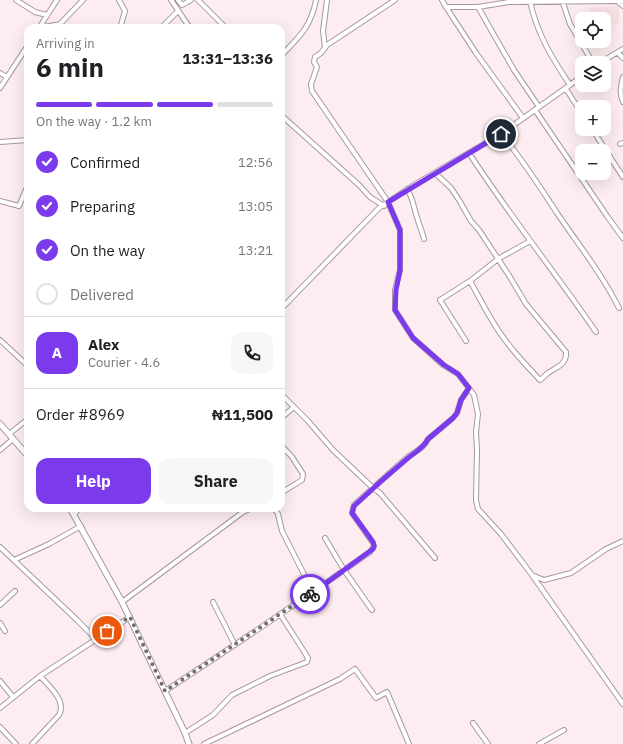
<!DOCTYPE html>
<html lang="en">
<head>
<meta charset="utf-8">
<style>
	:root { --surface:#fff; --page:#f6f6f6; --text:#202124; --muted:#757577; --line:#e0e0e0; --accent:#7c3aed }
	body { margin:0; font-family:"IBM Plex Sans",sans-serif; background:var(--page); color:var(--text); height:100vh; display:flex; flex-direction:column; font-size:15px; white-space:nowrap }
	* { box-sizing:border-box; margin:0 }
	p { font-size:13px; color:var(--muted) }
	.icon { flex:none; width:22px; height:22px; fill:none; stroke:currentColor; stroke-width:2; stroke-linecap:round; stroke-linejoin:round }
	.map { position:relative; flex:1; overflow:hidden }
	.details { position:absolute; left:24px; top:24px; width:261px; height:488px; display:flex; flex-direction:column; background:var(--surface); border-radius:12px; box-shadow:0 4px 16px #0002 }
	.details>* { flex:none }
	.fabs { position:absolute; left:575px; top:12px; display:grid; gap:8px }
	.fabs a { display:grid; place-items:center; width:36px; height:36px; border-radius:8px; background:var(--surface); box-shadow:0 4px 16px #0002; font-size:20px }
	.pin { position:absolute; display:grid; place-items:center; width:34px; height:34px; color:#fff; margin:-17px; border:2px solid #fff; border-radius:50%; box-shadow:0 1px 4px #0007 }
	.courier { position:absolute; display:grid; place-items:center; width:40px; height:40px; margin:-20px; border:3px solid #7c3aed; border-radius:50%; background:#fff; color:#222; box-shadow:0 1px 5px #0007 }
	.overview em { font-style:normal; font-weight:700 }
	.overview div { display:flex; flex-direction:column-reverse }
	.overview { display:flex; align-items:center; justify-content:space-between; height:68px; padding:0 12px }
	h1 { font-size:26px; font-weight:700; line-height:30px }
	.bar { display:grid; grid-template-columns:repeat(4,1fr); gap:6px 4px; align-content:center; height:48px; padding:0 12px }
	.bar i { height:5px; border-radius:3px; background:var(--line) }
	.bar .active { background:var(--accent) }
	.bar p { grid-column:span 4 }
	.line { display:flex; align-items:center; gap:10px; padding:0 12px; border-top:1px solid var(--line) }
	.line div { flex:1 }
	.round { display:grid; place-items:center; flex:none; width:42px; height:42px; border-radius:12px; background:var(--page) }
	ol { padding:0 12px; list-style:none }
	li { display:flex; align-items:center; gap:12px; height:44px }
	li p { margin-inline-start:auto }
	li .icon { padding:4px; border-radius:50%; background:var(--accent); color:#fff; stroke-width:4 }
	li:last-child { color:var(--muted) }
	li i { width:22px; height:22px; border:2px solid var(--line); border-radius:50% }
	.button { display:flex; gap:8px; margin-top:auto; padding:8px 12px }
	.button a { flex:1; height:46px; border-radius:12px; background:var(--accent); color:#fff; font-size:16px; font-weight:700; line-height:46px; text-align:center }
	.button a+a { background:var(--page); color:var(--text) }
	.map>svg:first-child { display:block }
	.built { fill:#f8dfe4 }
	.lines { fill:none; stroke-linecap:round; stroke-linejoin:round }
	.minor-casing { stroke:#a8999c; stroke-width:6 }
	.major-casing { stroke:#a8999c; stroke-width:7 }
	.minor { stroke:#fff; stroke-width:4 }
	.major { stroke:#fff; stroke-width:5 }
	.done { stroke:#766c6e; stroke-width:4; stroke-dasharray:0 7.2 }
	.route { stroke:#7c3aed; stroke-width:5 }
</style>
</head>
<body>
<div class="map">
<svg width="623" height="744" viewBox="0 0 623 744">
	<rect width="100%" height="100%" fill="#fdedf0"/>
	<path class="built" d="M619,6V24L604,27V19H591L589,7Z"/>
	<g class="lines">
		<defs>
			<path id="minor" d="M16,0L35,12L47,15
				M119,0L125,11L120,28
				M171,0L190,28
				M178,0L182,5L191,0
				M198,0L226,28
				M395,0L327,45L321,53L315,57L314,62L317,67L311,84L312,91L388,202L400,230V270L395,290V310L413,338L443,365L458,374L474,395L478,414L476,432L477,450L476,500L478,509L501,534L532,575L544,580L571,573L606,549L623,541
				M442,0L446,7H478L509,2L623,1
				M562,0L570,24L593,63
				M530,1C537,34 552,58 570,85
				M618,2L623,6
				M446,7L476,53L523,118
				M478,7L514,70L539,107
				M39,28L57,0
				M40,28L60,24L83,0
				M161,28L178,11
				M325,48L323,31L327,0
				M618,53L623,58
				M281,56C299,37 311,27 316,0
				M599,63L623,49
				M0,73L7,77
				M623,77C621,85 619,93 623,102
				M0,88L28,45
				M566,89L582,114
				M535,110L607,216L623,238
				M281,115L359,185L370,197L384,206
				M592,129L623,177
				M501,134C522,158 539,186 557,213C578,244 602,274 619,308
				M0,142L28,140
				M620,144L623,143
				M469,153C509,215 555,272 596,332
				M435,173L451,188L459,200L471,221L479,230L510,277L526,304L566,352C567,365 556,367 548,373C545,375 543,378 540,380C523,362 506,344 493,322C485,309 478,295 470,281
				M407,189C413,198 413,205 416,214C418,222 422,231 424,239
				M0,201L19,206L28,185
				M281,309L379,208L417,183L501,134L570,85L582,76
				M0,340L28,366
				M466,341L440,300L470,281L498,259L530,241
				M281,394L308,421L333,450L373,488C385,477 397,466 409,456C416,451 424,448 428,439L453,418L457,413L461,400L469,388
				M281,418L294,407
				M9,434L28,419
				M281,445L292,457L303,474L302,480L281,493
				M0,450L13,439
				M274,508L278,514L282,531L313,592
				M74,514L80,508
				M325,538L344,570L372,610
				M0,547L77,620L96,639
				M14,560L49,544L81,526
				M532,575L623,704
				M122,602L243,512L252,508
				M213,602L235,645
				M0,605L15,591
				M0,623L5,631
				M0,681L13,697
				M165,691C234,646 302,600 370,552L374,546L373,543L352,513L354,505L373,488L380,493L435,558
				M0,708L40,676L130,617
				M473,723L488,744
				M0,727L16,744
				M185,733L213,715L232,695L270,676L307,662L308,658L305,653L280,614
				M32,744L59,715C67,701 49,686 40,676
				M204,744L340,679L355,669L376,698L387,692L409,744
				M539,744L564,730"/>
			<path id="major" d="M0,424L28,456
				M70,508L122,602L185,733L189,744"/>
		</defs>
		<use href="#minor" class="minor-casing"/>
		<use href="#major" class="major-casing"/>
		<use href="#minor" class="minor"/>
		<use href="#major" class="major"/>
	</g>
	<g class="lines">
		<path class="done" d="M107,631L130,617L165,691L310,594"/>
		<path class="route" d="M310,594L322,586L373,549L374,546L373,542L352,513L354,506C372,489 390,473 408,458C415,452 424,448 428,439L453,418L457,413L461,400L469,388L458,374L444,365L413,338L395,310L396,290L400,270V230L388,202L501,134"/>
	</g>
</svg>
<div class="fabs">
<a><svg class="icon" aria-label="locate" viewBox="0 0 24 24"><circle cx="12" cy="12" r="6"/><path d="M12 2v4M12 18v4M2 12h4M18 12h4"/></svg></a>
<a><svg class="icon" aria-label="layers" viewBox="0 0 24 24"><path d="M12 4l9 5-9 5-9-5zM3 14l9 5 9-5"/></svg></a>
<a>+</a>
<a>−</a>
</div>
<div class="pin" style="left:107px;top:631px;background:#ea580c"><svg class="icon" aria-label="bag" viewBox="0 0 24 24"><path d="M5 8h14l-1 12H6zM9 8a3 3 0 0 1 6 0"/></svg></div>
<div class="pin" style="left:501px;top:134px;background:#1f2937"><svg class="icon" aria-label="home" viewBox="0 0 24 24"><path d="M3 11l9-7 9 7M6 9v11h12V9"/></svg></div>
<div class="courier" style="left:310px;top:594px"><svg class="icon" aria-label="bike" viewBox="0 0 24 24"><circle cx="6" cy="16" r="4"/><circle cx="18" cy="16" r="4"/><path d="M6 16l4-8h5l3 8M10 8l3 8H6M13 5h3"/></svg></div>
<section class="details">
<div class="overview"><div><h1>6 min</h1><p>Arriving in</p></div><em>13:31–13:36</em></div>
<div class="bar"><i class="active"></i><i class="active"></i><i class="active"></i><i></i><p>On the way · 1.2 km</p></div>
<ol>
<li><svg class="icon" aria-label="check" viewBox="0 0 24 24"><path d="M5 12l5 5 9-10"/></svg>Confirmed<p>12:56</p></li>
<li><svg class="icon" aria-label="check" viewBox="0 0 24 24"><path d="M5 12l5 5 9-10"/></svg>Preparing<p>13:05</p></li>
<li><svg class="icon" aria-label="check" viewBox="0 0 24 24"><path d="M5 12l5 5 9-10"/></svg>On the way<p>13:21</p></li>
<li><i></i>Delivered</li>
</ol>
<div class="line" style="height:72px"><b class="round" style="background:var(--accent);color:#fff">A</b><div><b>Alex</b><p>Courier · 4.6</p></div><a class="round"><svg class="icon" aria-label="phone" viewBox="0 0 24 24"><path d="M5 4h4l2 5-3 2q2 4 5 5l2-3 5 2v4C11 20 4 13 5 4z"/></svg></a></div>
<div class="line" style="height:52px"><div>Order #8969</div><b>₦11,500</b></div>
<div class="button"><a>Help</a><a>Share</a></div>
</section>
</div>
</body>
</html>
